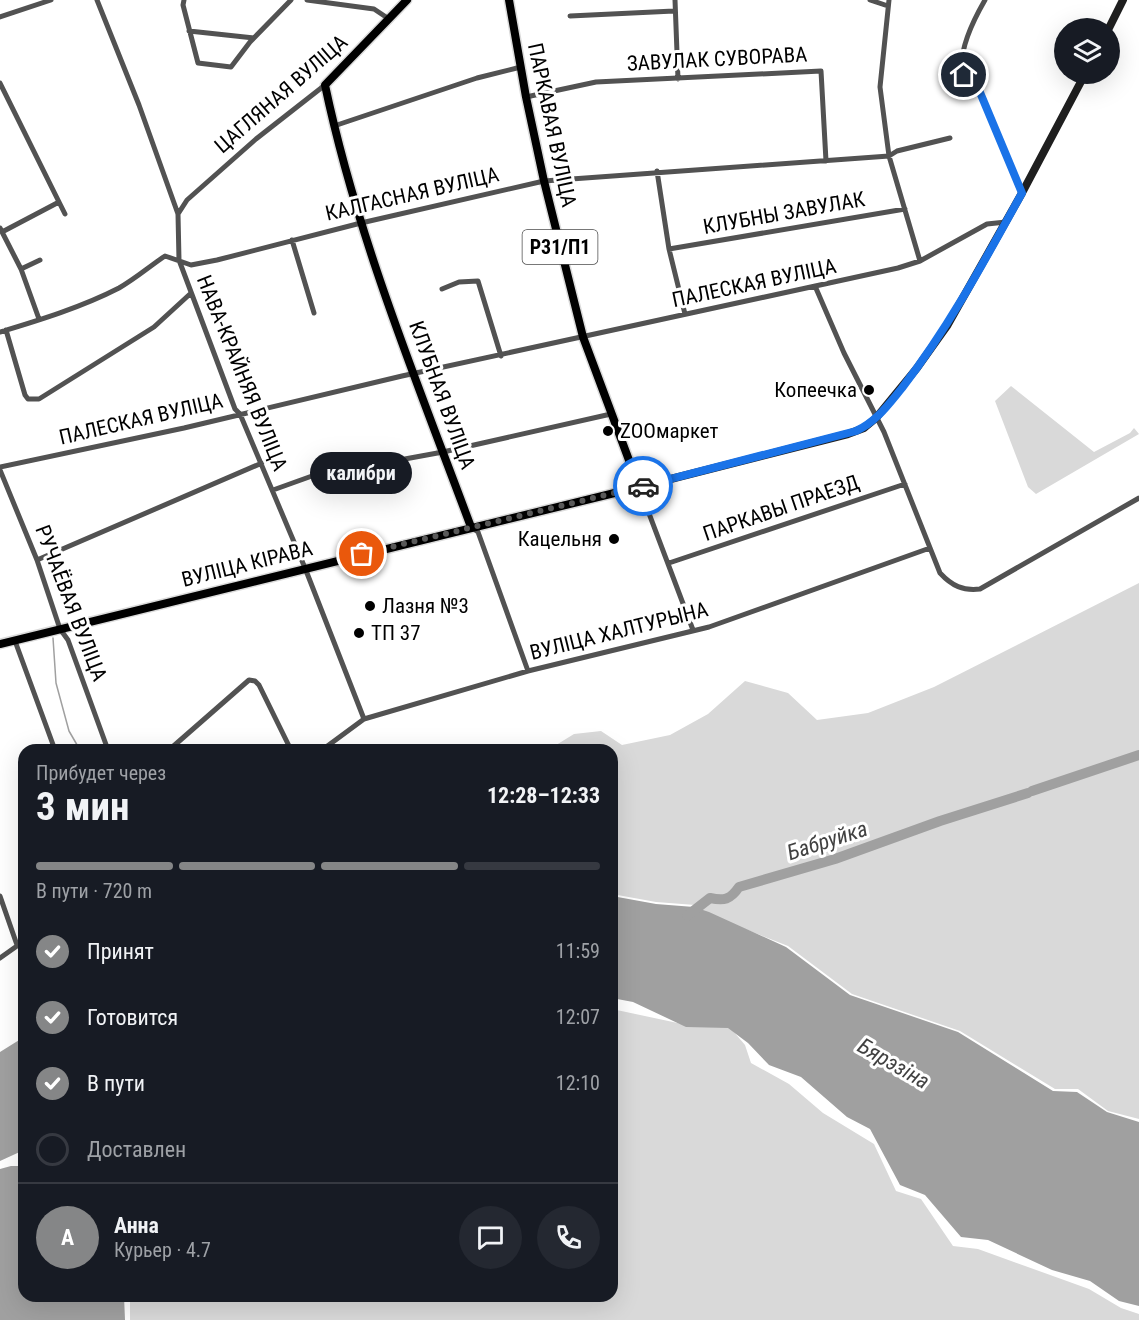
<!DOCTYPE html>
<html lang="ru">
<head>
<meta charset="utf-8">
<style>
	:root { --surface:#171b24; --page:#242831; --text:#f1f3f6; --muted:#9ea1a6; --line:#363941; --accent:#858687 }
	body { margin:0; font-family:"Roboto Condensed",sans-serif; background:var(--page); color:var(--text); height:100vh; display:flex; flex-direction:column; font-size:22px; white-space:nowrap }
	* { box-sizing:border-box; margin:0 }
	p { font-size:20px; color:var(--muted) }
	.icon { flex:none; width:33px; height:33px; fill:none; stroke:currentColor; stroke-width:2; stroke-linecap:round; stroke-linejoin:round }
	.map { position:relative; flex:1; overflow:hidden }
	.side { position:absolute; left:18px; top:744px; width:600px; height:558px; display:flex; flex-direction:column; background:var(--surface); border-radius:18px; box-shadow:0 6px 24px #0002 }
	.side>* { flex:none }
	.fabs { position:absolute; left:1054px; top:18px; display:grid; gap:12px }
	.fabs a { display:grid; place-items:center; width:66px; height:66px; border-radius:50%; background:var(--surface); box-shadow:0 6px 24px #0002; font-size:30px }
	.pin { position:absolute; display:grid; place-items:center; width:51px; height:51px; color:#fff; margin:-26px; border:3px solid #fff; border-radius:50%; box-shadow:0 2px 6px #0007 }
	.courier { position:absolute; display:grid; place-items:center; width:60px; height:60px; margin:-30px; border:4px solid #1a73e8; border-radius:50%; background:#fff; color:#222; box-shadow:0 2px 8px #0007 }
	.bubble { position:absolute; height:42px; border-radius:21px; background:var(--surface); box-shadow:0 6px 24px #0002; font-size:20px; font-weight:700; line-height:42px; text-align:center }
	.headline em { font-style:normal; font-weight:700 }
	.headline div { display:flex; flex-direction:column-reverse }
	.headline { display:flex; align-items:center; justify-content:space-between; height:102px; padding:0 18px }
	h1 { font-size:39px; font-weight:700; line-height:45px }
	.bar { display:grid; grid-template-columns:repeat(4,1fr); gap:9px 6px; align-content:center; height:72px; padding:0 18px }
	.bar i { height:8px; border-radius:4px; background:var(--line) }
	.bar .on { background:var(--accent) }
	.bar p { grid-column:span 4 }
	.line { display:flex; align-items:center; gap:15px; padding:0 18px; border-top:2px solid var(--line) }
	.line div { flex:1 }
	.round { display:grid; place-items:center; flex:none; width:63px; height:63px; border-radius:32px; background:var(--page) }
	ol { padding:0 18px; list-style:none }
	li { display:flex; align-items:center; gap:18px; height:66px }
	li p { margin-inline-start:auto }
	li .icon { padding:6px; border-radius:50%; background:var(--accent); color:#fff; stroke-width:4 }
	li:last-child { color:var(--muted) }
	li i { width:33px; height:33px; border:3px solid var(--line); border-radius:50% }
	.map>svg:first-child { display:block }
	.green { fill:#d9d9d9 }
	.water { fill:#a0a0a0 }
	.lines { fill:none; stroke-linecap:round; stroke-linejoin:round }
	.stream { stroke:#a0a0a0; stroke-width:1.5 }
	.river { stroke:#a0a0a0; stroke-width:10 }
	.primary-casing { stroke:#dbdbdb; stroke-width:11 }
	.street { stroke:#525252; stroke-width:5 }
	.secondary { stroke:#1f1f1f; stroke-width:8 }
	.primary { stroke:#000; stroke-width:8 }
	.done { stroke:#595959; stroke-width:6; stroke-dasharray:0 10.8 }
	.route { stroke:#1a73e8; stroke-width:8 }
	.poi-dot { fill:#000; stroke:#fff; stroke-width:2 }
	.labels { text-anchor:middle; stroke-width:6; stroke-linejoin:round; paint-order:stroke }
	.shield { fill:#fff; stroke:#4c4c4c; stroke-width:1.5 }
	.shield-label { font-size:20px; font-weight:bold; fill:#000 }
	.street-label { font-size:21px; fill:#000; stroke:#fff }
	.poi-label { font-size:21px; fill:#000; stroke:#fff; text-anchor:start }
	.water-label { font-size:22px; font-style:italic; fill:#414141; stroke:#fff }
</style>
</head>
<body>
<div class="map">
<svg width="1139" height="1320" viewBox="0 0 1139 1320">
	<rect width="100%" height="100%" fill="#fff"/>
	<path class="green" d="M1011,386L1094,452L1130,433L1134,428L1139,434L1036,494L1028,487L995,401Z
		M1139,583V1119L1108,1111L1078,1089H1055L960,1031L852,994L788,946L707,914L695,905L656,902L612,894V750H548L574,734L601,731L622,745L670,735L708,714L745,681L788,693L817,720L868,713L934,687Z
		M612,1009L687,1025H728L745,1045L751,1063L789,1084L823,1113L874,1144L896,1191L921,1199L953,1246L978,1249L1089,1289L1121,1308L1139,1314V1320H130V1296H612Z"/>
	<path class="water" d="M612,896L656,904L694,907L709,912L786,947L850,995L958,1032L1053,1091L1077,1092L1107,1112L1139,1122V1306L1119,1301L1090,1281L1052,1270L988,1240L961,1237L925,1195L900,1185L870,1129L847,1117L801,1077L769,1065L748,1043L728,1028L686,1027L633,1002L612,998Z
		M24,1037V1150L0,1161V1052Z
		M11,1166H24V1296H124L125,1320H0V1169Z"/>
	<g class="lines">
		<path class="stream" d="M53,638L56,683L69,731L80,750"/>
		<path class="river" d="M1032,791L1139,755
			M687,916L710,898C724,901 730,900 739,887L835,859L940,821L1028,793"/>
		<defs>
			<path id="primary" d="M407,0L325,85C357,237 417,382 471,527
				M0,644L639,487L583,337L544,181L526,97L509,0"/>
		</defs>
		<use href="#primary" class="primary-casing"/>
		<path class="street" d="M97,0L139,105L178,214L179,260L235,409L240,414L305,568L364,719
			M184,0L183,5L198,63L231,67L250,42L291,0
			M307,0L374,9L389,19
			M675,0L678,79
			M870,0L888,6
			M889,0L880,87L889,156L920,261
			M985,0C974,19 959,49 962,72L979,90L1022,193
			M570,16L674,11
			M0,17L51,0
			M189,31L254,38
			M0,83L59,202
			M526,97L596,82L821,71L826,161
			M334,126L477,78L521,67
			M657,171L669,249L685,314
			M178,214L187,200L256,139L325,85
			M0,228L21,269L39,319
			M2,232L59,202L65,214
			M292,240L314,313
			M669,249L905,209
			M21,269L40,260
			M815,286L844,353L884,432L940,573C952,586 963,591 980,589L1139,498
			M442,289L459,282L478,281L501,356
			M6,330L25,395L28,399H39L154,327L190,294
			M0,332C40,320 82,307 119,288C135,279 150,266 165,256L191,265L217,260L361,223L544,181L889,156L897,151L950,138
			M0,467L184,428L402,376L898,268L920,261L987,224L1006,222
			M0,470L37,560L60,629L68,640L108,750
			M639,487L693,630
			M273,490L312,476L443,452L611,414
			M473,528L478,532L528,671
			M37,560L262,463
			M669,563L905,484
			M15,641L55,750
			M169,750L249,680L255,681L259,685L291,750
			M322,750L364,719L528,671L709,627L930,548
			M0,896L17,945
			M0,958L24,941"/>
		<path class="secondary" d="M1109,28L1123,0
			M639,487L848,434L864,428L876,418L917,368L947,326L1022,193L1085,74"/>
		<use href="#primary" class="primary"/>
	</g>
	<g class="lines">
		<path class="done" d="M362,554L643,486"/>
		<path class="route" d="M643,486L856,431C876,422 888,405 902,388C949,327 985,260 1022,193L979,90L964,75"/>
	</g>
	<g class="poi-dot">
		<circle cx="869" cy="390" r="6"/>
		<circle cx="608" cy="431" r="6"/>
		<circle cx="614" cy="539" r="6"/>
		<circle cx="370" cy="606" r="6"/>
		<circle cx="359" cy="633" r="6"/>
	</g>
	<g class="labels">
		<rect class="shield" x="522.5" y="230" width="75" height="34" rx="4.5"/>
		<g class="shield-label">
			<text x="560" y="254">Р31/П1</text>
		</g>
		<g class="street-label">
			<text transform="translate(717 59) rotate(-3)" y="7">ЗАВУЛАК СУВОРАВА</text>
			<text transform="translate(281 94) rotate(-41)" y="7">ЦАГЛЯНАЯ ВУЛІЦА</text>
			<text transform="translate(552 125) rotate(78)" y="7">ПАРКАВАЯ ВУЛІЦА</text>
			<text transform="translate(412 194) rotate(-13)" y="7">КАЛГАСНАЯ ВУЛІЦА</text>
			<text transform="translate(784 213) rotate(-10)" y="7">КЛУБНЫ ЗАВУЛАК</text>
			<text transform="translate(754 283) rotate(-12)" y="7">ПАЛЕСКАЯ ВУЛІЦА</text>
			<text transform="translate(242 373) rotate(68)" y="7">НАВА-КРАЙНЯЯ ВУЛІЦА</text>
			<text transform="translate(442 395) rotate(70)" y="7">КЛУБНАЯ ВУЛІЦА</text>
			<text transform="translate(141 419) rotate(-13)" y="7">ПАЛЕСКАЯ ВУЛІЦА</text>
			<text transform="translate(781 508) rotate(-19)" y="7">ПАРКАВЫ ПРАЕЗД</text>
			<text transform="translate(247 564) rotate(-14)" y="7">ВУЛІЦА КІРАВА</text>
			<text transform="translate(71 603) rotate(69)" y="7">РУЧАЁВАЯ ВУЛІЦА</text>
			<text transform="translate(619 631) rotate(-14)" y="7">ВУЛІЦА ХАЛТУРЫНА</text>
		</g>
		<g class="poi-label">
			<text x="857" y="397" text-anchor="end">Копеечка</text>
			<text x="620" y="438">ZOOмаркет</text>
			<text x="602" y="546" text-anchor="end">Кацельня</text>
			<text x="382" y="613">Лазня №3</text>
			<text x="371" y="640">ТП 37</text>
		</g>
		<g class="water-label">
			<text transform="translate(827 840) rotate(-18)" y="8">Бабруйка</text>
			<text transform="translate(894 1063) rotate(30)" y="8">Бярэзіна</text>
		</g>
	</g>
</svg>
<div class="fabs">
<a><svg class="icon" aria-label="layers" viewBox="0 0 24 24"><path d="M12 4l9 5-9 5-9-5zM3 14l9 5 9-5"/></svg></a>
</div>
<div class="pin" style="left:362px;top:554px;background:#ea580c"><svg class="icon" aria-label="bag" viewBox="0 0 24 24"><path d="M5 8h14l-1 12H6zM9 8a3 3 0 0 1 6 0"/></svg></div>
<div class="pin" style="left:964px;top:75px;background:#1f2937"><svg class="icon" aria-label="home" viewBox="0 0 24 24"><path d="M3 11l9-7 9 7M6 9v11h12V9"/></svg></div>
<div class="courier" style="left:643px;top:486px"><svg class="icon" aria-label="car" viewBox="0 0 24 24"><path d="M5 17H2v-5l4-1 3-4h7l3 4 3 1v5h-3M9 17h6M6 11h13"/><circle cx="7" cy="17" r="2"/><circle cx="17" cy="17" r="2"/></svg></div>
<div class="bubble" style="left:310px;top:452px;width:102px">калибри</div>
<section class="side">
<div class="headline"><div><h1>3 мин</h1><p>Прибудет через</p></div><em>12:28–12:33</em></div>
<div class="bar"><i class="on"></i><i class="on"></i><i class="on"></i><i></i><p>В пути · 720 m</p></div>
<ol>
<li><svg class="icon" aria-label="check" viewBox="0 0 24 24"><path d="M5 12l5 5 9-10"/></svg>Принят<p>11:59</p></li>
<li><svg class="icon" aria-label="check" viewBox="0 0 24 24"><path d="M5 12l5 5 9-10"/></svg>Готовится<p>12:07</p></li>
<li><svg class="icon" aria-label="check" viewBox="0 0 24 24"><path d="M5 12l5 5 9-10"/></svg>В пути<p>12:10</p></li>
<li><i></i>Доставлен</li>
</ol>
<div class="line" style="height:108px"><b class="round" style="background:var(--accent);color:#fff">А</b><div><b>Анна</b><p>Курьер · 4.7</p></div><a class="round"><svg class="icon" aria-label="chat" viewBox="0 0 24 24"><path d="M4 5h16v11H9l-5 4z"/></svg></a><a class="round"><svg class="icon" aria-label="phone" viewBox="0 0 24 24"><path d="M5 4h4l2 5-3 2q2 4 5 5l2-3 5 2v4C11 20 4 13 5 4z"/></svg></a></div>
</section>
</div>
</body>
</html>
